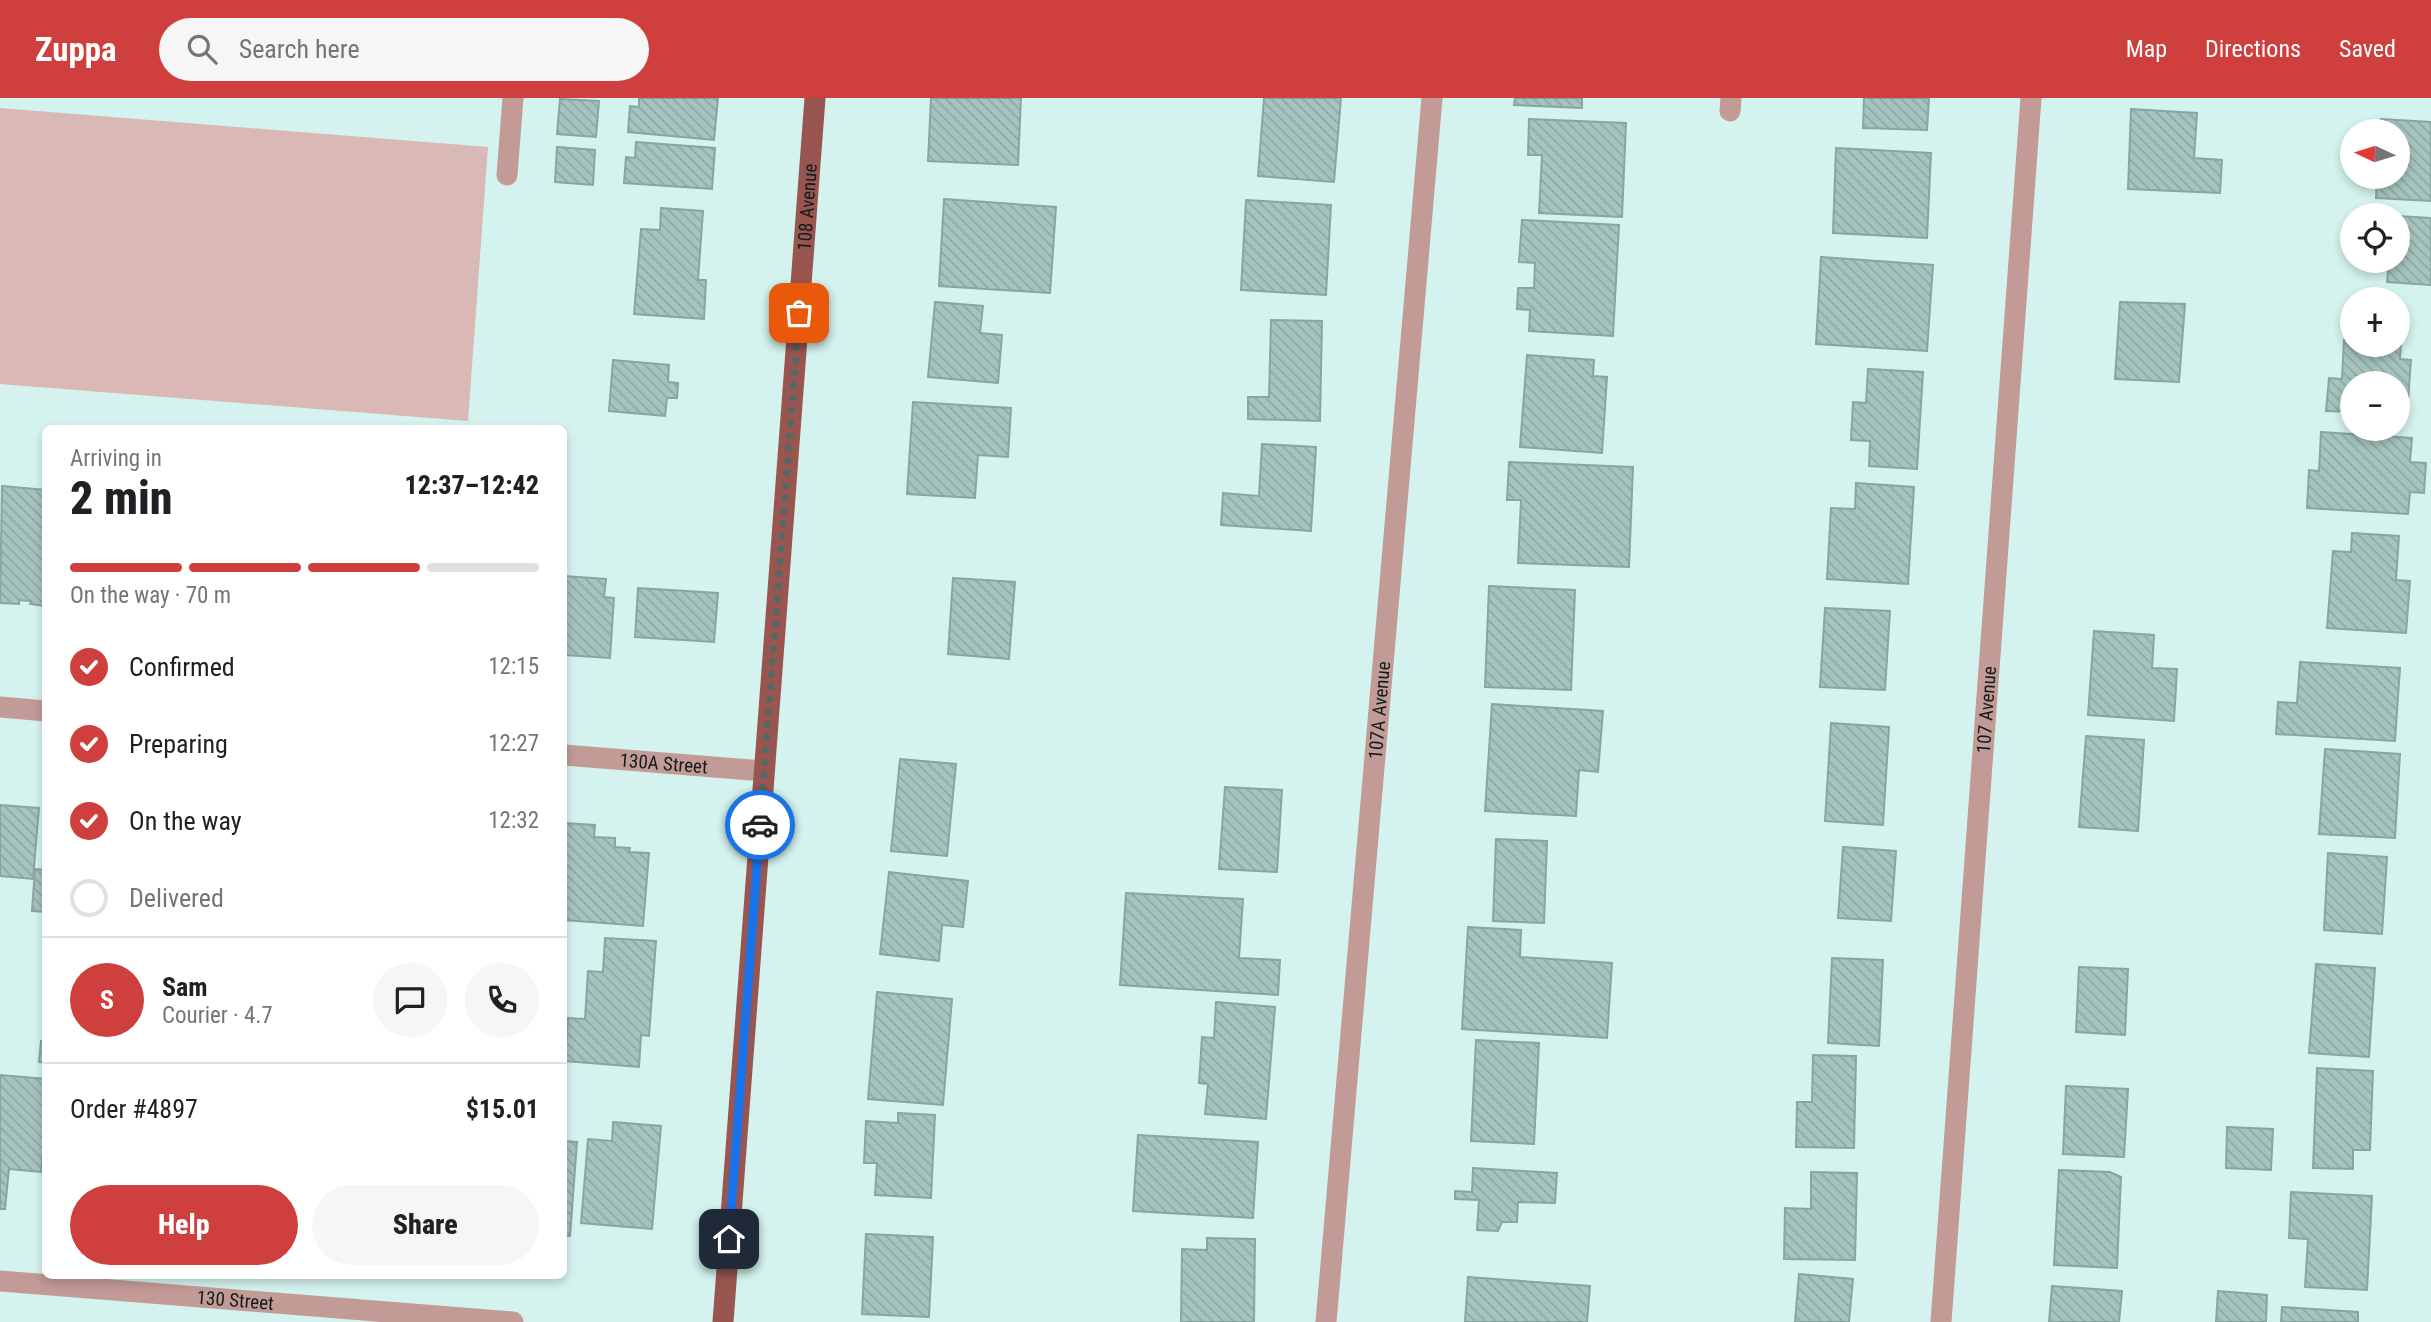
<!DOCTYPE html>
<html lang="en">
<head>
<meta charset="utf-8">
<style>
	:root { --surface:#fff; --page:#f6f6f6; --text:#202124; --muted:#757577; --line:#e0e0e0; --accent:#ce3f3e }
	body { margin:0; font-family:"Roboto Condensed",sans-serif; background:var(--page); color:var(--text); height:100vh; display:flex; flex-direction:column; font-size:26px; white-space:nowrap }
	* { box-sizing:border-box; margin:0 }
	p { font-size:23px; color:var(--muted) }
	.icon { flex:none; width:38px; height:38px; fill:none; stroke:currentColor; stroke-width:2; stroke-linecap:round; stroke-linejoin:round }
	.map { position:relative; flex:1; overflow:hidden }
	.side { position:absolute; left:42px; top:327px; width:525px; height:854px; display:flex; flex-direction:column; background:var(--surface); border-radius:10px; box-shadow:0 4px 10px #0003 }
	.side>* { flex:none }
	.needle { width:46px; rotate:274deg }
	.fabs { position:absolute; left:2340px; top:21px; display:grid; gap:14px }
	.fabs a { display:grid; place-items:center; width:70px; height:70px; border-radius:50%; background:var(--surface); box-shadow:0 4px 10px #0003; font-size:35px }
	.pin { position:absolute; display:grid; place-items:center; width:60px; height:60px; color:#fff; margin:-30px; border-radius:14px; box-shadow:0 4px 10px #0006 }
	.courier { position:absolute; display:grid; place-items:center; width:70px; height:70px; margin:-35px; border:5px solid #1a73e8; border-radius:50%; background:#fff; color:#222; box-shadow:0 2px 9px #0007 }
	.head em { font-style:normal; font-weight:800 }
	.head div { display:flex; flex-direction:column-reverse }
	.head { display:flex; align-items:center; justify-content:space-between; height:119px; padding:0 28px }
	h1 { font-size:46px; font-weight:800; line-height:52px }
	.bar { display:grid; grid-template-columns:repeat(4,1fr); gap:10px 7px; align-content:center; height:84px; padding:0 28px }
	.bar i { height:9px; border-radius:5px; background:var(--line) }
	.bar .selected { background:var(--accent) }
	.bar p { grid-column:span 4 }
	.line { display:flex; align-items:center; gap:18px; padding:0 28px; border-top:2px solid var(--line) }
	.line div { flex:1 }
	.round { display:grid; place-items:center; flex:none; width:74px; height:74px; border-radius:37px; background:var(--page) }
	ol { padding:0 28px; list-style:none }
	li { display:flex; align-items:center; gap:21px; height:77px }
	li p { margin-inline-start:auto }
	li .icon { padding:7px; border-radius:50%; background:var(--accent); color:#fff; stroke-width:4 }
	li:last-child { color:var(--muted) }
	li i { width:38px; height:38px; border:4px solid var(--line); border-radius:50% }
	.cta { display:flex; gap:14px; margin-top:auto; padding:14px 28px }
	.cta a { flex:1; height:80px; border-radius:42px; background:var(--accent); color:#fff; font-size:28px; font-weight:800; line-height:80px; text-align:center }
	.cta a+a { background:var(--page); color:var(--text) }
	header { display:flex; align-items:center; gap:42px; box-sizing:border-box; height:98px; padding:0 35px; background:var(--accent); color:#fff }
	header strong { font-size:33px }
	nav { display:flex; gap:38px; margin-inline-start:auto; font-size:24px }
	.search { width:490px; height:63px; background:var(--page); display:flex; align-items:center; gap:18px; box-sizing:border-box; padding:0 24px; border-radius:38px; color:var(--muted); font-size:26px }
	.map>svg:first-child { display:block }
	.grass { fill:#dab8b5 }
	.building { fill:url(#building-back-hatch); stroke:#88a5a1; stroke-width:2 }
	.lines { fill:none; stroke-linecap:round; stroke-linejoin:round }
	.minor { stroke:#c29a96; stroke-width:21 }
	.major { stroke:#995651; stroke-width:21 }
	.done { stroke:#566865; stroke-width:7; stroke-dasharray:0 12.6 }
	.route { stroke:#1a73e8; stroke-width:9 }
	.labels { text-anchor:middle; stroke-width:5; stroke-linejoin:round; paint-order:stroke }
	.street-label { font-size:19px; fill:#121d1b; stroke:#fff }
</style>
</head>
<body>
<header>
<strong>Zuppa</strong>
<div class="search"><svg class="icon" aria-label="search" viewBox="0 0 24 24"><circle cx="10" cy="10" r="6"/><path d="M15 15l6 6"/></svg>Search here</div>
<nav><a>Map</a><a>Directions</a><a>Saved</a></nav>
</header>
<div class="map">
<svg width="2431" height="1224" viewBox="0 0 2431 1224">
	<defs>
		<pattern id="building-back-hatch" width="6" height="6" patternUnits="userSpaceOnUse" patternTransform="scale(1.75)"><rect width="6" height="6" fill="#a6c4bf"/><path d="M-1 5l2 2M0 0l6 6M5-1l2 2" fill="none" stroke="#8ea8a4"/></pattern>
	</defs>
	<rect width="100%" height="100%" fill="#d4f3ee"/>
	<path class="grass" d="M0,10L488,49L468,323L0,286Z"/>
	<path class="building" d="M639,0H718L714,42L628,34L630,8L639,9Z
		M931,0H1021L1018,67L928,63Z
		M1264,0H1341L1334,84L1258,78Z
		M1515,0H1582V10L1514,7Z
		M1864,0H1929L1927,32L1863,30Z
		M560,1L599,3L596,39L557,36Z
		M2131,11L2197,15L2194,60L2222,62L2220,95L2128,91Z
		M1529,21L1626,25L1622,119L1539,115L1542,57H1528Z
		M2381,21L2431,24V103L2376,100L2377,79H2398V33H2380Z
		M636,44L715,50L712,91L624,85L626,59L635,60Z
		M557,49L595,52L593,87L555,84Z
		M1836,50L1931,55L1927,140L1833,135Z
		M944,101L1056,109L1050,195L939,188Z
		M1246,102L1331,107L1326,197L1241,192Z
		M661,110L703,113L698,182H706L704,221L634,216L641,131L660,132Z
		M2398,118L2431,120V187L2387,184L2389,163H2398Z
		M1522,122L1619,127L1613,238L1529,233L1530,212L1517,211L1518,190H1534L1535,165L1519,164Z
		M1821,159L1933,167L1927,253L1816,246Z
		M935,204L983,208L980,235L1002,237L998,285L928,279Z
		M2120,204L2185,206L2179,284L2115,281Z
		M1271,222L1322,223L1320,323L1248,321V299H1269Z
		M2344,242H2352V247L2401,245L2400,261L2411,262L2407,317H2398V285H2352V314L2326,313L2329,280L2342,281Z
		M1527,257L1594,262L1593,278L1607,279L1602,355L1520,349Z
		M613,262L669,267L668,284L678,285L677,300H667L665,318L609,313Z
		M1868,271L1923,274L1917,371L1869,368L1870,343L1851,342L1853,304L1866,305Z
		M913,304L1011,310L1008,359L978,357L975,400L907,396Z
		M2321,334L2412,340L2410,364L2426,365L2424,395L2410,394L2408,416L2307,410L2309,372L2319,373Z
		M1262,346L1316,349L1311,433L1221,427L1223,395L1259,398Z
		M1509,364L1633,369L1629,469L1518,465L1521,402H1507Z
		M1856,385L1914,389L1908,486L1827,481L1831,410L1855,411Z
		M2,388L46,392V508L30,506L31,503L19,502V506L0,505Z
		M2352,435L2399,438L2396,482L2410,483L2406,535L2327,530L2333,453L2351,454Z
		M564,478L606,481L604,499L614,500L610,560L564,557Z
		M953,480L1015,484L1009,561L948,556Z
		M1489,488L1575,492L1571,592L1485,589Z
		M638,490L718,495L714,544L635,539Z
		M1825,510L1890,513L1885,592L1820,589Z
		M2094,533L2154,537L2152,570L2177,571L2174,623L2088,617Z
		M2300,564L2400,570L2395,643L2276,636L2278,604L2297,605Z
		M1492,606L1603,613L1598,674L1579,672L1576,718L1485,713Z
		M1831,625L1889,629L1883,727L1825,723Z
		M2086,638L2144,642L2138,733L2079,729Z
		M2325,651L2400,656L2395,740L2319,736Z
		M900,661L956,666L947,758L891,753Z
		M1225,689L1282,692L1277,774L1219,771Z
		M0,707L39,710L33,781L0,778Z
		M564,725L595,727L594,739L615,740V749L630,750L629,754L649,755L643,828L564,822Z
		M1496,741L1547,743L1544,825L1493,823Z
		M1843,749L1896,753L1891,823L1838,820Z
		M2328,755L2387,759L2382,836L2324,832Z
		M35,771L46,772V814L32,813Z
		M889,774L968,783L963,829L942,827L939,863L880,856Z
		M1126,795L1243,801L1239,860L1280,862L1278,897L1120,887Z
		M1468,829L1521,832L1520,859L1612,865L1607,940L1462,931Z
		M605,840L656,843L649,938L641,937L639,969L565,963L568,920L585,921L588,873L603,874Z
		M1832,860L1883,862L1879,948L1828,945Z
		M2316,866L2375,870L2369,959L2309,955Z
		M2079,869L2128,871L2125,937L2076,934Z
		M877,894L952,901L943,1007L868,1001Z
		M1216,904L1275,909L1266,1021L1205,1016L1208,986L1199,985L1202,939L1214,940Z
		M1476,942L1539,945L1534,1046L1471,1043Z
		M41,943H46V965L39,964Z
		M1813,957L1856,958L1854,1050L1796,1049L1797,1004H1812Z
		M2317,970L2373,973L2370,1052H2353V1071L2313,1070Z
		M0,977L46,981V1018L41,1074L9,1071L5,1111H0Z
		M2066,988L2128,991L2124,1059L2063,1056Z
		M898,1015L935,1017L931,1100L875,1097L877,1065H864L866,1023L898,1025Z
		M613,1024L661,1028L652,1131L581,1125L588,1041L612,1043Z
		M2227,1029L2273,1031L2271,1072L2226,1070Z
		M1138,1037L1258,1044L1253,1120L1133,1113Z
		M564,1043L577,1044L570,1138H564Z
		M1473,1070L1557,1075L1555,1105L1518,1104L1517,1124H1502L1498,1133L1477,1132L1479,1102L1455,1101V1093L1472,1094Z
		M2059,1072L2110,1074L2121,1079L2117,1170L2054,1167Z
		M1811,1074L1857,1075L1855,1162L1784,1161L1785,1110L1811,1111Z
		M2291,1094L2372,1098L2367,1192L2305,1189L2308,1141L2289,1140Z
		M866,1136L933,1139L929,1219L862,1216Z
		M1207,1140L1255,1141L1254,1224H1181L1182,1151L1207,1152Z
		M1799,1176L1853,1181L1849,1224H1795Z
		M1468,1179L1590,1188L1587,1224H1465Z
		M2052,1188L2122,1193L2119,1224H2049Z
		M2218,1193L2267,1197L2266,1224H2216Z
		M2282,1209L2358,1214V1224H2281Z"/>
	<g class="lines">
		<g class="minor">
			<path d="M1730,13L1731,0"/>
			<path d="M507,77L513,0"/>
			<path d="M0,609L46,613"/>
			<path id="s1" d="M564,657L764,673"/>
			<path id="s2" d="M0,1183L513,1224"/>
			<path id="s3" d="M1326,1224L1432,0"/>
			<path id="s4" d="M1941,1224L2031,0"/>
		</g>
		<path class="major" id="s5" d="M723,1224L815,0"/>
	</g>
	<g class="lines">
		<path class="done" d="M760,727L799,215"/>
		<path class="route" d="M729,1141L760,727"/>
	</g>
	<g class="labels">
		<g class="street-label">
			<text dy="7" stroke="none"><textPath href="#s5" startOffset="1118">108 Avenue</textPath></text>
			<text dy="7" stroke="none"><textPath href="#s3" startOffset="614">107A Avenue</textPath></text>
			<text dy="7" stroke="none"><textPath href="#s4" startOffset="614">107 Avenue</textPath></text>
			<text dy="7" stroke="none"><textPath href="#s1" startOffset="100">130A Street</textPath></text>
			<text dy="7" stroke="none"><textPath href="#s2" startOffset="236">130 Street</textPath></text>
		</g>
	</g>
</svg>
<div class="fabs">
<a><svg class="needle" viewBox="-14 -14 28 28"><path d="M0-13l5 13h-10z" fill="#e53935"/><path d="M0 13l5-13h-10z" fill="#757577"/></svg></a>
<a><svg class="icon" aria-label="locate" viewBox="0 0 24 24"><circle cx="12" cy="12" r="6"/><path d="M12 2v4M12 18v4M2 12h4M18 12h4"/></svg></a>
<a>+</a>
<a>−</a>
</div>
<div class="pin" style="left:799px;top:215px;background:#ea580c"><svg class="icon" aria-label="bag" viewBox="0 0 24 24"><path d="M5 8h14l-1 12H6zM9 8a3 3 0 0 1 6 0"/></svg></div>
<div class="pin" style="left:729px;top:1141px;background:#1f2937"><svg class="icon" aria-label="home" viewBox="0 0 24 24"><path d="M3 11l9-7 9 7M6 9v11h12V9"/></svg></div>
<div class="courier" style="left:760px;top:727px"><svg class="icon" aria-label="car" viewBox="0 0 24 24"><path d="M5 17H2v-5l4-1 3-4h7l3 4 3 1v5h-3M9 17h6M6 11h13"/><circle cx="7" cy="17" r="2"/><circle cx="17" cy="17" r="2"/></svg></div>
<section class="side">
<div class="head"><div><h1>2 min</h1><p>Arriving in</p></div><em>12:37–12:42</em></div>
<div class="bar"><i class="selected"></i><i class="selected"></i><i class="selected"></i><i></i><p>On the way · 70 m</p></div>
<ol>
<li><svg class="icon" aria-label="check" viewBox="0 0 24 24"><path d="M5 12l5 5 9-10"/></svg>Confirmed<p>12:15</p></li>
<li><svg class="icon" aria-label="check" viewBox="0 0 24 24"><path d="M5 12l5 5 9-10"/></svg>Preparing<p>12:27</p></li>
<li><svg class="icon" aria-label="check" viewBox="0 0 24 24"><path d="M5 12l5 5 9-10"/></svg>On the way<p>12:32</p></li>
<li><i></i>Delivered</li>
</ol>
<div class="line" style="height:126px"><b class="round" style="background:var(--accent);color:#fff">S</b><div><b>Sam</b><p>Courier · 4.7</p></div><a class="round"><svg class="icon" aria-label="chat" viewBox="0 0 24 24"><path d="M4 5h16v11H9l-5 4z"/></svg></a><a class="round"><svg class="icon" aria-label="phone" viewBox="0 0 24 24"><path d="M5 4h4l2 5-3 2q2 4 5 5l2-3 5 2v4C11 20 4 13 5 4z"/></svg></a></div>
<div class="line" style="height:91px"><div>Order #4897</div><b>$15.01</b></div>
<div class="cta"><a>Help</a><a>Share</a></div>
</section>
</div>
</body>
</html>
